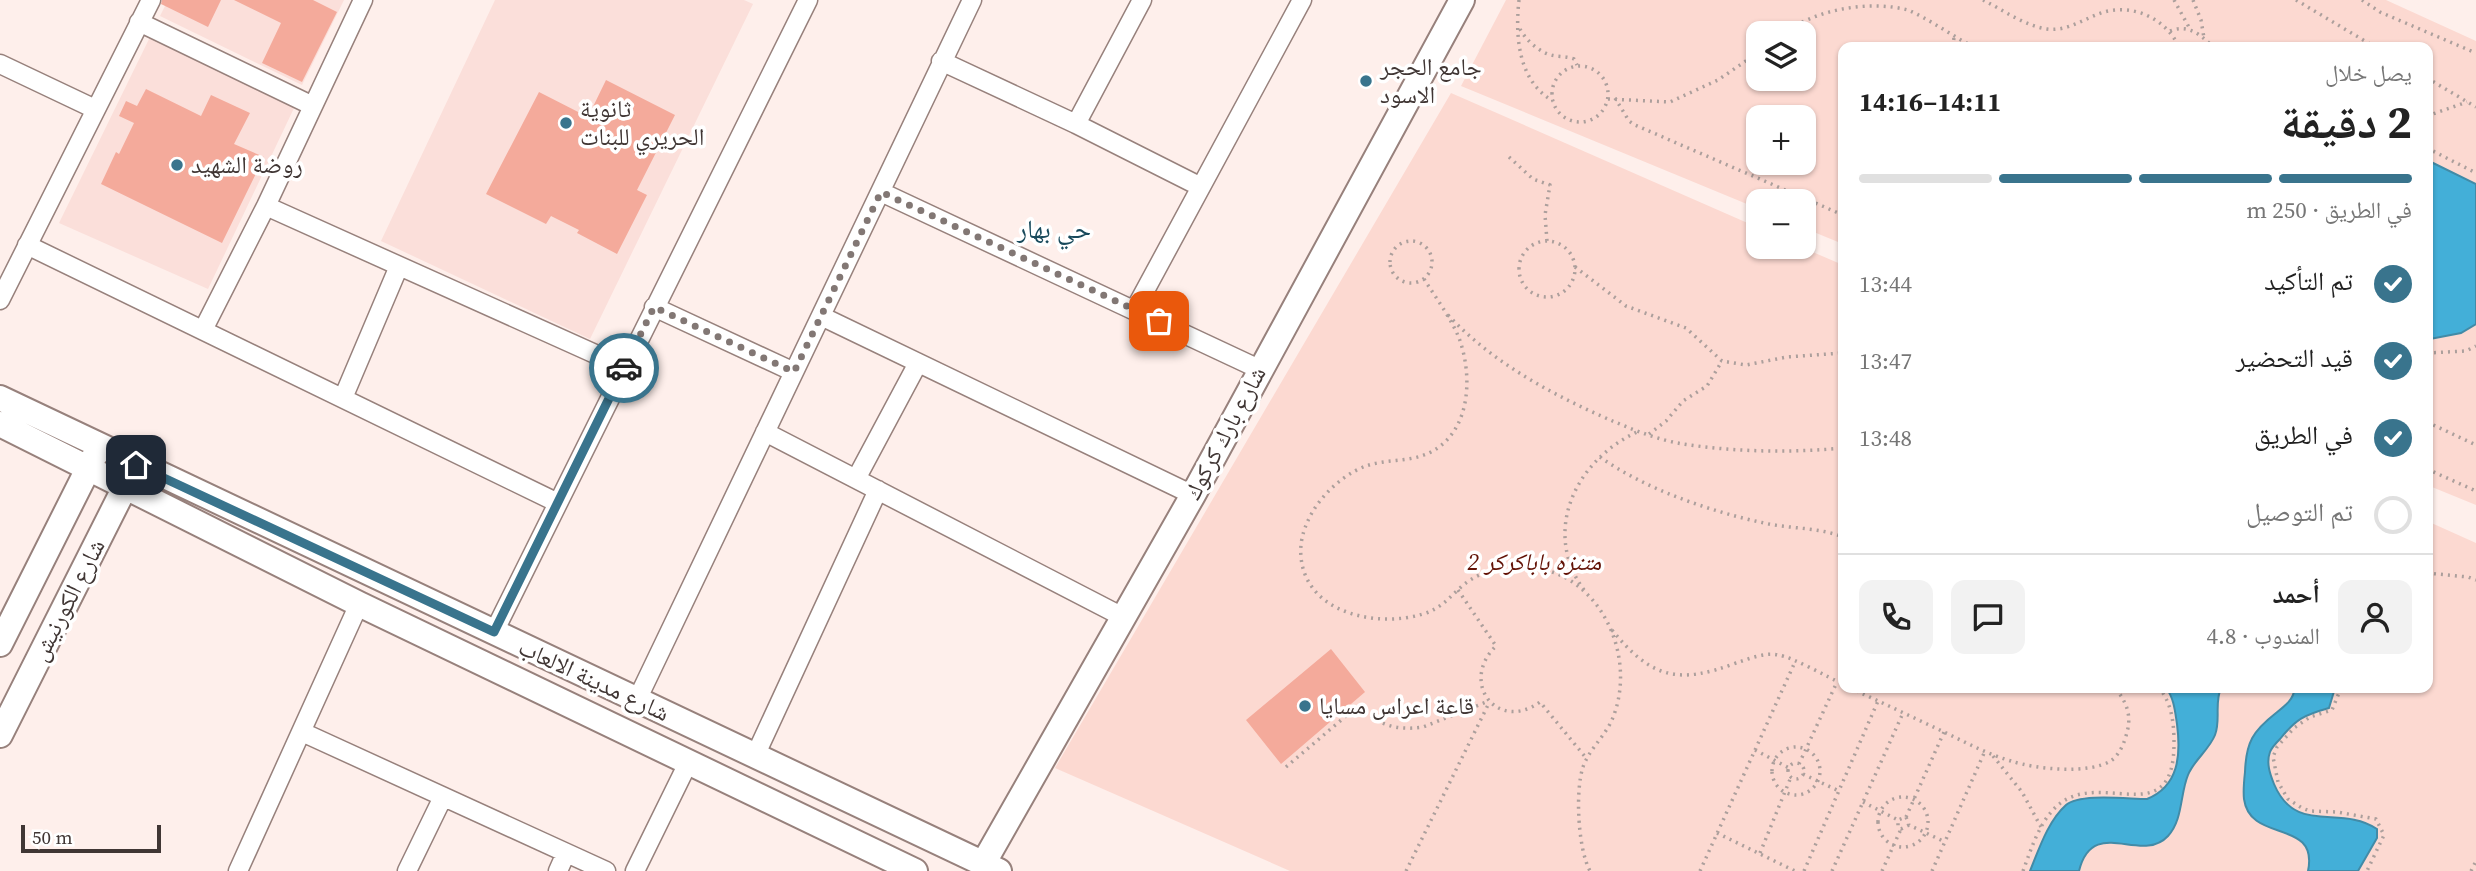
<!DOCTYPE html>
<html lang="ar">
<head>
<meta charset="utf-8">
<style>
	:root { --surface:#fff; --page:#f2f2f2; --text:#222; --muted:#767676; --line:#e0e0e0; --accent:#39748d }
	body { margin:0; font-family:"Source Serif 4","Noto Naskh Arabic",serif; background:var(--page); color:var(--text); direction:rtl; height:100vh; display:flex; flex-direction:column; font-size:26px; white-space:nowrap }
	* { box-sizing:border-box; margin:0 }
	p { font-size:23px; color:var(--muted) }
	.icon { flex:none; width:38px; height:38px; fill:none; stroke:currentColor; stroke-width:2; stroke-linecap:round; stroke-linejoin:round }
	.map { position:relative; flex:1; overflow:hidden; direction:ltr }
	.panel { position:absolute; left:1838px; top:42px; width:595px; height:651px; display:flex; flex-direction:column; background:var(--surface); border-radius:14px; box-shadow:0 2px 5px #0004; direction:rtl }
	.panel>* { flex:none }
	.tools { position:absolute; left:1746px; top:21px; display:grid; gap:14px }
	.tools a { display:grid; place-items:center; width:70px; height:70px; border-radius:14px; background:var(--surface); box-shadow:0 2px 5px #0004; font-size:35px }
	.scale { position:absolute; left:21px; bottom:18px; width:140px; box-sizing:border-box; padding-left:7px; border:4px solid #403634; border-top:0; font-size:19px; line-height:24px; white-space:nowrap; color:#403634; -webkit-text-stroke:5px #fff; paint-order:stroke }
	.pin { position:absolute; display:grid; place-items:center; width:60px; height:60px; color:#fff; margin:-30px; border-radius:14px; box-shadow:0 4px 10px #0006 }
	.courier { position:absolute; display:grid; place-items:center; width:70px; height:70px; margin:-35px; border:5px solid #39748d; border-radius:50%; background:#fff; color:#222; box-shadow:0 2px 9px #0007 }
	.summary em { font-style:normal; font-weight:700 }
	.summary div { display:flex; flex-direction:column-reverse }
	.summary { display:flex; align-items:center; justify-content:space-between; height:119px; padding:0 21px }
	h1 { font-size:46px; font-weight:700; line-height:52px }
	.bar { display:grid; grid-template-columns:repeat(4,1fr); gap:10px 7px; align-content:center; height:84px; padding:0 21px }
	.bar i { height:9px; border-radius:5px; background:var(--line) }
	.bar .selected { background:var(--accent) }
	.bar p { grid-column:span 4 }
	.line { display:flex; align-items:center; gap:18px; padding:0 21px; border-top:2px solid var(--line) }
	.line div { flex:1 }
	.round { display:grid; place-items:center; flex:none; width:74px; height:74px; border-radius:14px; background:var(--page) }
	ol { padding:0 21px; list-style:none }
	li { display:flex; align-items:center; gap:21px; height:77px }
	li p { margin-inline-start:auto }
	li .icon { padding:7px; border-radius:50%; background:var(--accent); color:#fff; stroke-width:4 }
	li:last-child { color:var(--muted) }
	li i { width:38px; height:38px; border:4px solid var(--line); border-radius:50% }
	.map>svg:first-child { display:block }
	.built { fill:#fbdfda }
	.green { fill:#fcd9d1; fill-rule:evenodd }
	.water { fill:#43afd8; stroke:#428ba7; stroke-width:2 }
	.building { fill:#f4aa9b }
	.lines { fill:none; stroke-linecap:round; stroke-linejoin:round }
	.minor-casing { stroke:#97817c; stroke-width:21 }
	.secondary-casing { stroke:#97817c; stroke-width:28 }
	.path { stroke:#ac9f9c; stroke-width:3.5; stroke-dasharray:2 5; stroke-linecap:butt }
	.minor { stroke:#fff; stroke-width:18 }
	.secondary { stroke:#fff; stroke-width:24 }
	.done { stroke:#827774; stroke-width:7; stroke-dasharray:0 12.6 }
	.route { stroke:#39748d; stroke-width:9 }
	.poi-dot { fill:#39748d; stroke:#fff; stroke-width:2.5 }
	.labels { text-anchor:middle; stroke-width:7; stroke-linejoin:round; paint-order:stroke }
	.poi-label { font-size:24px; fill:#403634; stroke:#fff; text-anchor:start }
	.street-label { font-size:24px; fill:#403634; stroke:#fff }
	.park-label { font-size:24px; font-style:italic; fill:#621206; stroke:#fff }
	.neighbourhood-label { font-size:26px; fill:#18495b; stroke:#fff }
</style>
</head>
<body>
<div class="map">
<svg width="2476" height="871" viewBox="0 0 2476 871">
	<rect width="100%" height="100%" fill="#feefeb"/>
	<path class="built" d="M168,0H344L302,85L160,16Z
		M495,0H744L753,4L590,339L381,241Z
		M151,35L295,106L208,289L59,223Z"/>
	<path class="green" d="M1506,0H2386L2476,41V505L2427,485V47H1843V244L1804,228V201H1759V209L1461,86ZM1759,33H1804V79H1759ZM1759,117H1804V163H1759Z
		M1451,93L1759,228V247H1801L1843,265V688H2427V521L2476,543V871H1290L1055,768Z"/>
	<path class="water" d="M2427,160L2476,184V324L2461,333L2430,339H2427Z
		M2166,688H2185L2193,691L2203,688H2221C2214,703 2221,720 2215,735C2209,750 2194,760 2188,775C2180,794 2183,820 2168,836C2141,865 2093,815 2079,871H2030C2039,849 2048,821 2066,805C2080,793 2128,799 2147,799C2179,786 2181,755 2177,724C2175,711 2174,698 2166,688Z
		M2295,688H2335L2329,708C2304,715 2296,719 2280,739C2276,743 2272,747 2270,752C2266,763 2270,774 2274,784C2296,836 2340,804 2377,829V838L2358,871H2308C2319,818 2250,844 2244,799C2243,790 2244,781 2245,772C2246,742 2253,731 2276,713C2286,705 2293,700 2295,688Z"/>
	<path class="building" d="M162,0H221L208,27L161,4Z
		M234,0H313L337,12L302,82L262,63L281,23Z
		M606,80L675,115L637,190L647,195L617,254L577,233L579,230L551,216L546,224L486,194L539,92L588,117Z
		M146,89L201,116L211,95L250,113L234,144L264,157L222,243L101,184L116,152L119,154L134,123L119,116L126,101L137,106Z
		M1331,649L1365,692L1281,764L1246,720Z"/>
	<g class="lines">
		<defs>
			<path id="minor" d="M139,22L313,106
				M941,61L1076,124L1142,0
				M0,64L95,109
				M1076,124L1201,187
				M881,192L1259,369
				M266,206L624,367
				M27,245L556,502
				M0,300L151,0
				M654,307L794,372
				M1135,309L1302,0
				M821,316L1193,495
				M203,330L266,206L363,0
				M343,398L399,266
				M765,432L1123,617
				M856,479L918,363
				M494,632L808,0
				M637,700L972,0
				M302,732L606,871
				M755,756L878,490
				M238,871L359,604
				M407,871L443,797
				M558,871L566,853
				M635,871L688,763"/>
			<path id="secondary" d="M0,398L999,871
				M0,424L359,604L915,871
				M0,644L96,453
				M0,735L132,473
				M983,864L1193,495L1462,0"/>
		</defs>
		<use href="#minor" class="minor-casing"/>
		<use href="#secondary" class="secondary-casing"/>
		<path class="path" d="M1519,0C1515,36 1518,81 1553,101
			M1983,0C2003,10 2025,26 2047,29C2069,32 2087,16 2108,11C2138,5 2167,21 2179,47
			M2174,0L2190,29
			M2193,0L2201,20L2204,38
			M2296,0L2375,47
			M2362,0L2380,12L2476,53
			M1520,29C1525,39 1539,52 1551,55C1558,57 1566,56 1574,59L1577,65
			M2170,31C2188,24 2200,34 2213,47
			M1784,33C1817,9 1869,0 1908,10C1931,20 1952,36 1974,47
			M1953,47L1954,37
			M1552 94a28 28 0 1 1 56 0a28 28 0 1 1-56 0Z
			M2427,78L2476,107
			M1615,98L1629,121L1635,125L1843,215
			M1608,99L1670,102L1718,80L1759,52
			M2427,116L2467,102
			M2427,148L2476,173
			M1509,157L1533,179L1550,185L1545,215L1547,241
			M1390 262a21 21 0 1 1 42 0a21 21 0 1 1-42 0Z
			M1519 269a28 28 0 1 1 56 0a28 28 0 1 1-56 0Z
			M1575,267L1626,306L1686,328L1722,361L1746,365L1787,357L1843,353
			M1424,279C1436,298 1451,318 1459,338C1473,376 1471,431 1431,452C1412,462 1389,459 1369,465C1334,476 1297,518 1301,557C1306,614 1378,628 1423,614C1440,609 1449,598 1461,587C1489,562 1534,561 1566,578C1614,605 1634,672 1611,722C1603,738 1589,750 1583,767C1575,791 1578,849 1590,871
			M1448,315C1492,362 1549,393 1608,419C1631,429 1658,440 1683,444C1736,452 1790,453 1843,448
			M2427,353L2466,351L2476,346
			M2427,422L2476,445
			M1649,434L1666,421L1683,401L1707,386L1722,361
			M1600,457C1645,489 1709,511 1764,523C1790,529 1818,527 1843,537
			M2427,469L2476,491
			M2427,573L2468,577L2476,580
			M1458,590L1496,646C1459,682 1497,733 1540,702L1587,759
			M1584,590C1541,531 1576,460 1637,432
			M1612,630C1651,678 1678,685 1736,663C1749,659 1764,652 1778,655C1793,657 1827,677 1843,684
			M1850,688C1881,702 1912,717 1942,731C1965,742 1987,754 2011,761C2035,769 2090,775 2112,760C2120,754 2125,741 2127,732C2132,715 2126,701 2115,688
			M2126,688L2131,690L2140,688
			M2341,688L2332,710L2310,717L2294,728L2277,747L2273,757L2278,782L2288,799L2302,808L2310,811L2337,812L2376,819L2384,835L2367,871
			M1772 771a24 24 0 1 1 48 0a24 24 0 1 1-48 0Z
			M1755,750L1789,768
			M1993,756L2022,792L2041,827
			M1788 771a8 8 0 1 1 16 0a8 8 0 1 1-16 0Z
			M1799,764L1837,682
			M1286,767L1359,705C1377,725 1396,731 1423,727L1489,701
			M1803,774L1839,791
			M1878 822a25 25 0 1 1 50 0a25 25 0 1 1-50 0Z
			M1863,802L1898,820
			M1906,817L1944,732
			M1909,825L1901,829L1898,826V820L1906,817L1909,825L1945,842
			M1717,833L1795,871
			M1760,853L1791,777
			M1406,871L1489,703
			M1700,871L1795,662
			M1804,871L1878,701
			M1832,871L1903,713
			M1882,871L1901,829
			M1932,871L1985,751
			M2023,871C2032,847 2042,812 2067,799C2111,776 2174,828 2174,743C2174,724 2172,703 2159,688
			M2471,871L2476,861"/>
		<use href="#minor" class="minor"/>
		<use href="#secondary" class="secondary"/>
	</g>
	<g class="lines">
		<path class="done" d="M624,368L654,307L794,372L881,192L1159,321"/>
		<path class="route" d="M136,465L494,632L624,368"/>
	</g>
	<g class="poi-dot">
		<circle cx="1366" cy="81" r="7"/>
		<circle cx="566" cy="123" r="7"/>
		<circle cx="177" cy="165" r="7"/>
		<circle cx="1305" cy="706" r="7"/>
	</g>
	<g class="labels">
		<g class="poi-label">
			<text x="1380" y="75">جامع الحجر<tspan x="1380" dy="28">الاسود</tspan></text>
			<text x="580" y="117">ثانوية<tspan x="580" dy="28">الحريري للبنات</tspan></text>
			<text x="191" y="173">روضة الشهيد</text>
			<text x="1319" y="714">قاعة اعراس مسايا</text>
		</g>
		<g class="street-label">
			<text transform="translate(1225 433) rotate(-62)" y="8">شارع بارك كركوك</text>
			<text transform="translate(68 600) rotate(-63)" y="8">شارع الكورنيش</text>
			<text transform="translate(594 680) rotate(25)" y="8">شارع مدينة الالعاب</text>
		</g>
		<g class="park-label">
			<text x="1534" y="570">متنزه باباكركر 2</text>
		</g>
		<g class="neighbourhood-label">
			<text x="1054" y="238">حي بهار</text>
		</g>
	</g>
</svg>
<div class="tools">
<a><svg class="icon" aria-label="layers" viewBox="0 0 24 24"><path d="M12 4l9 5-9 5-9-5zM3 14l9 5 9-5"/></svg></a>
<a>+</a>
<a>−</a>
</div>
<div class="scale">50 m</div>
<div class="pin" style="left:1159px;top:321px;background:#ea580c"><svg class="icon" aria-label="bag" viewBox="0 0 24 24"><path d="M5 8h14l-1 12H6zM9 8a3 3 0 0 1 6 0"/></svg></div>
<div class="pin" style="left:136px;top:465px;background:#1f2937"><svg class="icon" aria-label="home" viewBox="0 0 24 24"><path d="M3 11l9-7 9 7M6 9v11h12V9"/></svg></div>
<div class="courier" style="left:624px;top:368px"><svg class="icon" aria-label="car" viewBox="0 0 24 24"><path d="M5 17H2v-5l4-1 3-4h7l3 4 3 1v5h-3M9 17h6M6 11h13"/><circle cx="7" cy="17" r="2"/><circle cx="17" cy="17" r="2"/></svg></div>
<section class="panel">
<div class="summary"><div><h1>2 دقيقة</h1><p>يصل خلال</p></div><em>14:11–14:16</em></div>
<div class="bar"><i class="selected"></i><i class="selected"></i><i class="selected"></i><i></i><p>في الطريق · 250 m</p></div>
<ol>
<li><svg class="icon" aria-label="check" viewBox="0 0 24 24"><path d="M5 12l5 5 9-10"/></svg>تم التأكيد<p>13:44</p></li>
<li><svg class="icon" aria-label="check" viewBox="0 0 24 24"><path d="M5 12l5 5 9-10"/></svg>قيد التحضير<p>13:47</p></li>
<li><svg class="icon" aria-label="check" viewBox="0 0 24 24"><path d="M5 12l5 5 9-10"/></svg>في الطريق<p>13:48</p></li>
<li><i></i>تم التوصيل</li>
</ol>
<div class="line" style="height:126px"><a class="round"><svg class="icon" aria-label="person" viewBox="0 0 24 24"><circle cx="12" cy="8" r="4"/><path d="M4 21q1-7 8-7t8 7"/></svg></a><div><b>أحمد</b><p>المندوب · 4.8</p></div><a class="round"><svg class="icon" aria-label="chat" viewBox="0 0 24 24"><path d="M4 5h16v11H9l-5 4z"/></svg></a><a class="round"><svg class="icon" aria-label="phone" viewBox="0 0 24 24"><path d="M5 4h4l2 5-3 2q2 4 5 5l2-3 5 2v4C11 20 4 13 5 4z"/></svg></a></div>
</section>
</div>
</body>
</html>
